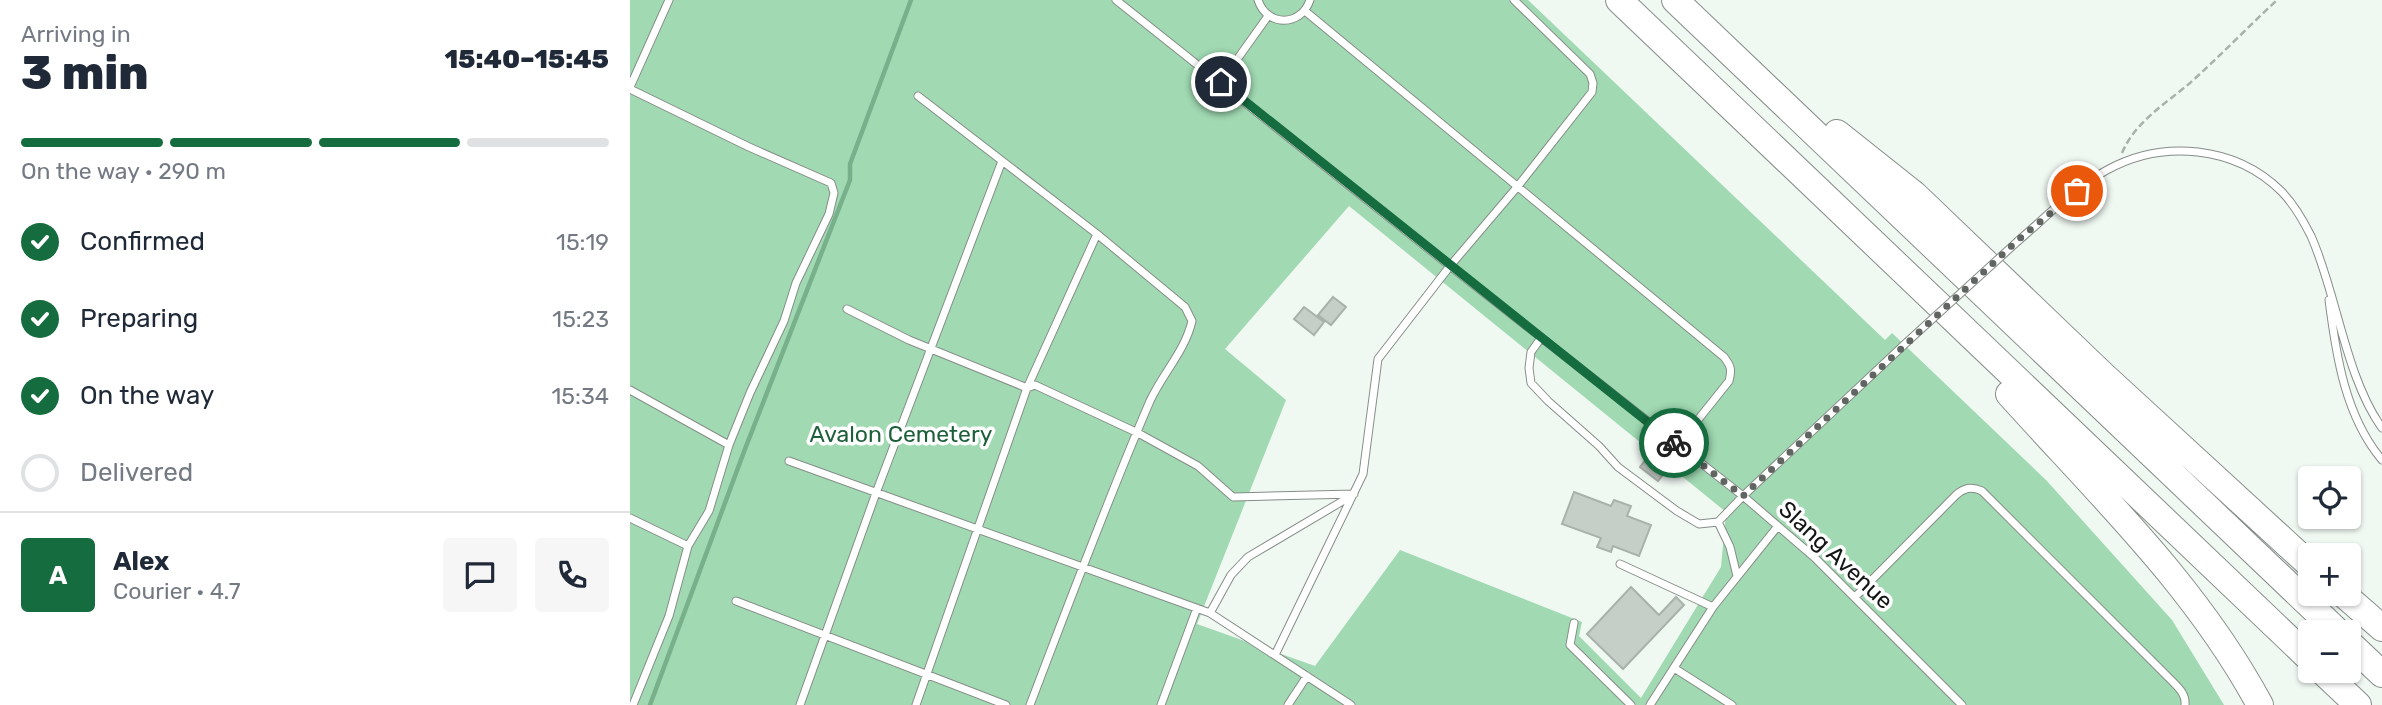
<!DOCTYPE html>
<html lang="en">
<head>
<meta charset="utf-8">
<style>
	:root { --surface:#fff; --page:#f6f6f7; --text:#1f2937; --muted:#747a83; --line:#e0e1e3; --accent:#156c3f }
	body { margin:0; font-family:Rubik,sans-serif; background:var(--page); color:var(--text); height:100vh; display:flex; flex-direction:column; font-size:26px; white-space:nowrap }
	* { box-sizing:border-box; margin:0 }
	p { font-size:23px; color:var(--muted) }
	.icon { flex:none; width:38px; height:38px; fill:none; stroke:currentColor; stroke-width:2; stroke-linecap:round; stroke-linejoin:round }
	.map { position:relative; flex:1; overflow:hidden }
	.drawer { display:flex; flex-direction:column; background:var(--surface); width:630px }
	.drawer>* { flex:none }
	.buttons { position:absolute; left:1668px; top:466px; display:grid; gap:14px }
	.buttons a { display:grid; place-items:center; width:63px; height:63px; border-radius:7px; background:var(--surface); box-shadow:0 2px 5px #0004; font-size:35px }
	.pin { position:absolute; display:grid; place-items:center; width:60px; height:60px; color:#fff; margin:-30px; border:4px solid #fff; border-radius:50%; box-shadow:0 2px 7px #0007 }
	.courier { position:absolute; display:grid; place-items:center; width:70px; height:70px; margin:-35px; border:5px solid #156c3f; border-radius:50%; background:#fff; color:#222; box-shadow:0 2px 9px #0007 }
	.head em { font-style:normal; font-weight:800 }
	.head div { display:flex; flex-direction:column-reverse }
	.head { display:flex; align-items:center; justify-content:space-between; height:119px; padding:0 21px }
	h1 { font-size:46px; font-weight:800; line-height:52px }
	.bar { display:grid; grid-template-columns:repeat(4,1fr); gap:10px 7px; align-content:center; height:84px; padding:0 21px }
	.bar i { height:9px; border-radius:5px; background:var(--line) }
	.bar .on { background:var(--accent) }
	.bar p { grid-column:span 4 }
	.line { display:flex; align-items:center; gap:18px; padding:0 21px; border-top:2px solid var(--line) }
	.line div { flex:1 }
	.round { display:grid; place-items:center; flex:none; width:74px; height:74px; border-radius:7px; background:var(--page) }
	ol { padding:0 21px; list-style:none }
	li { display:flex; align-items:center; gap:21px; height:77px }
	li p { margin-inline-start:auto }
	li .icon { padding:7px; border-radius:50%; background:var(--accent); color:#fff; stroke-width:4 }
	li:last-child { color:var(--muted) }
	li i { width:38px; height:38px; border:4px solid var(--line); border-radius:50% }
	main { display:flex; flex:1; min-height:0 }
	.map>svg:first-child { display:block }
	.green { fill:#a0d9b2; fill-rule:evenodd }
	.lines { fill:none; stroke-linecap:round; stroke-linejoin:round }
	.stream { stroke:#77b08b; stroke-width:4.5 }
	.building { fill:#c6cec8; stroke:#a9b1ab; stroke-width:2 }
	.lane-casing { stroke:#868d88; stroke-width:9 }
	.highway-casing { stroke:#868d88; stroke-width:28 }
	.path { stroke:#aab1ac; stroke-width:2.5; stroke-dasharray:7 3.5; stroke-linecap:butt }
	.lane { stroke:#fff; stroke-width:7 }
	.highway { stroke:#fff; stroke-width:26 }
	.lane-bridge-casing { stroke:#868d88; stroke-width:9; stroke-linecap:butt }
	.lane-bridge { stroke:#fff; stroke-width:7 }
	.done { stroke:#606562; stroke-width:7; stroke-dasharray:0 12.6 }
	.route { stroke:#156c3f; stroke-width:9 }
	.labels { text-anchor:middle; stroke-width:7; stroke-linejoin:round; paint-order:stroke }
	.park-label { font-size:23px; fill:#1e5f3b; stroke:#fff }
	.street-label { font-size:23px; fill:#131614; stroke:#fff }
</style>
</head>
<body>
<main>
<section class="drawer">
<div class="head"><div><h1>3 min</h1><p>Arriving in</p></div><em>15:40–15:45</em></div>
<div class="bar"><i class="on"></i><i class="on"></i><i class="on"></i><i></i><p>On the way · 290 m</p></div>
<ol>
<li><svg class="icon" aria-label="check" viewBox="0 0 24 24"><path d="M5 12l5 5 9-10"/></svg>Confirmed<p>15:19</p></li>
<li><svg class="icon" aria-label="check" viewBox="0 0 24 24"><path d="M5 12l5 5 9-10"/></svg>Preparing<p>15:23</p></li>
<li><svg class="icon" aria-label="check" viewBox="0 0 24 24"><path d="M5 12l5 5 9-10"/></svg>On the way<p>15:34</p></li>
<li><i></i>Delivered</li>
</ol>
<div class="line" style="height:126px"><b class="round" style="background:var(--accent);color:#fff">A</b><div><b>Alex</b><p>Courier · 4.7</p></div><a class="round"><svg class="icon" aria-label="chat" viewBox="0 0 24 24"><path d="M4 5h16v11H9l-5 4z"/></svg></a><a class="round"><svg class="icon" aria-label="phone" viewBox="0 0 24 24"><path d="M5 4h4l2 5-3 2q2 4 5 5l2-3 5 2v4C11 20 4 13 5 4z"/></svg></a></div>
</section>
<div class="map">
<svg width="1752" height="705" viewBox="0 0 1752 705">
	<rect width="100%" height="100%" fill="#f0f8f2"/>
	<path class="green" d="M0,0H898L1255,340L1262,333L1416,480L1542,620L1594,705H0ZM719,206L1096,512L1091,567L1011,698L949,636L952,622L770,550L685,666L567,624L656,400L595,349Z"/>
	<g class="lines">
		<path class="stream" d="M20,705L115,449L220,180V164L281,0"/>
	</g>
	<path class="building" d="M703,297L716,307L701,325L688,315Z
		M674,307L694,322L684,335L664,319Z
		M1021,453L1039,467L1028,481L1010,467Z
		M944,492L981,506L984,500L1001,506L997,516L1021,525L1009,556L983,546L981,552L967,547L971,538L932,524Z
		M1001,587L1029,615L1046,597L1054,605L993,669L957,634Z"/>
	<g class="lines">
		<defs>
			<path id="lane" d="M486,0L820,266L1113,496L1184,557L1332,705
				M628,0C637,27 671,27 680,0
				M675,11L1094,357C1101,366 1102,370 1099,381L1047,446
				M591,82L638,16
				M0,87L39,0
				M0,89L119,147L201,183L204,193L199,214L166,283L154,321L120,393L99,445L79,511L58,546L39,616L3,705
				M288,96L467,234L555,307L562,321C555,351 533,373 520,401C477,501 439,603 400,705
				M1388,241C1416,217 1444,188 1477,170C1533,139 1605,146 1651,191C1664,204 1673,220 1681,236C1707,294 1715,376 1752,428
				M1699,300C1706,355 1715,416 1752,460
				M217,309L279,340L397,388L405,385L508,433L568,466L603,497L724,494
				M911,338L901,352L899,368L901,383L918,401L969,446L988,467L1047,511L1069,524L1088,522L1113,496L1277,342
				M0,390L99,445
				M159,461L580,613L721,705
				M0,518L58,546
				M1088,522L1100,547L1107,576
				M990,564L1083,607
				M1225,597L1326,495C1334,488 1341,486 1352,491L1543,682C1550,689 1556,695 1555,705
				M106,601L376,705
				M580,613L601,575L618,557L721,496
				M944,623L940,645L1001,705
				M645,655L733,474L748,359L820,266L888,186L962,92L963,83L960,74L884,0
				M1044,668L1102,705
				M170,705L246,493L372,161
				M286,705L397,388L467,234
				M531,705L567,608
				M658,705L677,676
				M1020,705L1083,607L1148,526"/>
			<path id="highway" d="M989,0L1680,659
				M1045,0L1708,632
				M1207,133L1285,195L1473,375L1680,565
				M1379,394C1469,494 1566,586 1630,705
				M1712,593L1752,628
				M1718,642L1752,674
				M1691,670L1728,705"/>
		</defs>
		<use href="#lane" class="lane-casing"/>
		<use href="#highway" class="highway-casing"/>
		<path class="path" d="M1492,153C1505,122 1535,104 1560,83C1590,56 1618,27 1647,0"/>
		<use href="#lane" class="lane"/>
		<use href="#highway" class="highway"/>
		<defs>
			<path id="lane-bridge" d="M1277,342L1388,241"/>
		</defs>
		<use href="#lane-bridge" class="lane-bridge-casing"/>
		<use href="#lane-bridge" class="lane-bridge"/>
	</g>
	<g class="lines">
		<path class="done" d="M1044,443L1113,496L1388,240L1447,191"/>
		<path class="route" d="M591,82L1044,443"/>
	</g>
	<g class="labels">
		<g class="park-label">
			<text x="271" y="442">Avalon Cemetery</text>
		</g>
		<g class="street-label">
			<text transform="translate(1206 555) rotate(43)" y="8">Slang Avenue</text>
		</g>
	</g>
</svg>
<div class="buttons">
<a><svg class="icon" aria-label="locate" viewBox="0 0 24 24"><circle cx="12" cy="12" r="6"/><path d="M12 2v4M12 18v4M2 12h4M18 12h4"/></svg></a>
<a>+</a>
<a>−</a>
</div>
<div class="pin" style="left:1447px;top:191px;background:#ea580c"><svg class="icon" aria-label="bag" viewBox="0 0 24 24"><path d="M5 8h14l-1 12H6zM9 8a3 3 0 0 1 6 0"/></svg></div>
<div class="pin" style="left:591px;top:82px;background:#1f2937"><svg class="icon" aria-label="home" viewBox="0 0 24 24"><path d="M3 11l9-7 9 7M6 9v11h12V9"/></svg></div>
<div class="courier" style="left:1044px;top:443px"><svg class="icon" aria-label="bike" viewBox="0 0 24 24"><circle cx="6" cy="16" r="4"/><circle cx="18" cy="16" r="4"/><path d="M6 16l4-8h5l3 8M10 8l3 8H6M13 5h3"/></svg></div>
</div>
</main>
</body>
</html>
